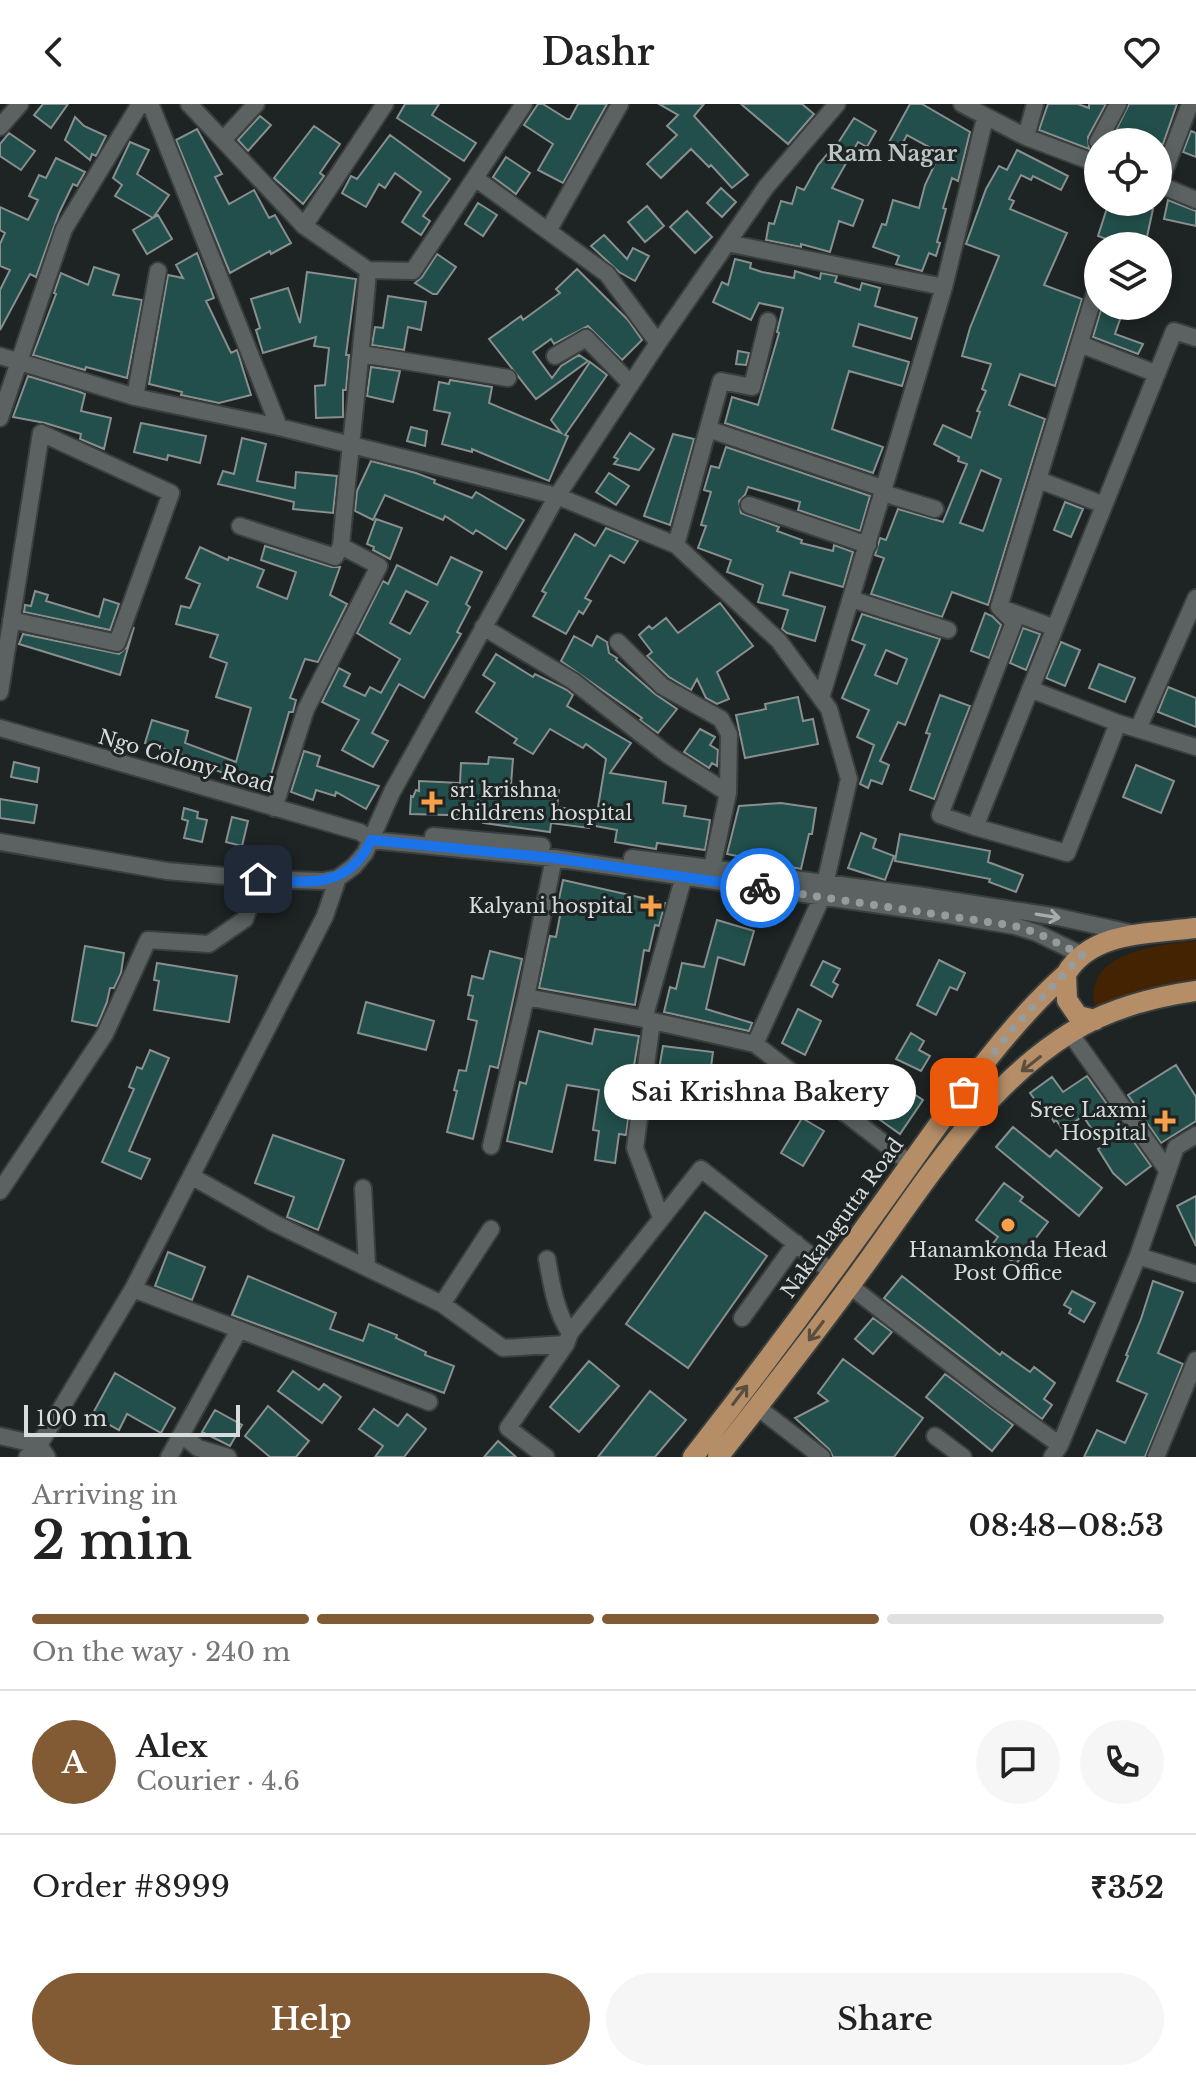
<!DOCTYPE html>
<html lang="en">
<head>
<meta charset="utf-8">
<style>
	:root { --surface:#fff; --page:#f6f6f6; --text:#222; --muted:#767676; --line:#e0e0e0; --accent:#825b34 }
	body { margin:0; font-family:"Libre Baskerville",serif; background:var(--page); color:var(--text); height:100vh; display:flex; flex-direction:column; font-size:30px; white-space:nowrap }
	* { box-sizing:border-box; margin:0 }
	p { font-size:26px; color:var(--muted) }
	.icon { flex:none; width:44px; height:44px; fill:none; stroke:currentColor; stroke-width:2; stroke-linecap:round; stroke-linejoin:round }
	.map { position:relative; height:1353px; overflow:hidden }
	.side { display:flex; flex-direction:column; background:var(--surface); flex:1 }
	.side>* { flex:none }
	.controls { position:absolute; left:1084px; top:24px; display:grid; gap:16px }
	.controls a { display:grid; place-items:center; width:88px; height:88px; border-radius:50%; background:var(--surface); box-shadow:0 4px 12px #0003; font-size:40px }
	.scale { position:absolute; left:24px; bottom:20px; width:216px; box-sizing:border-box; padding-left:8px; border:4px solid #d9dcdc; border-top:0; font-size:22px; line-height:28px; white-space:nowrap; color:#d9dcdc; -webkit-text-stroke:6px #1e2323; paint-order:stroke }
	.pin { position:absolute; display:grid; place-items:center; width:68px; height:68px; color:#fff; margin:-34px; border-radius:16px; box-shadow:0 4px 12px #0006 }
	.courier { position:absolute; display:grid; place-items:center; width:80px; height:80px; margin:-40px; border:6px solid #1a73e8; border-radius:50%; background:#fff; color:#222; box-shadow:0 2px 10px #0007 }
	.bubble { position:absolute; height:56px; border-radius:28px; background:var(--surface); box-shadow:0 4px 12px #0003; font-size:26px; font-weight:600; line-height:56px; text-align:center }
	.head em { font-style:normal; font-weight:600 }
	.head div { display:flex; flex-direction:column-reverse }
	.head { display:flex; align-items:center; justify-content:space-between; height:136px; padding:0 32px }
	h1 { font-size:52px; font-weight:600; line-height:60px }
	.bar { display:grid; grid-template-columns:repeat(4,1fr); gap:12px 8px; align-content:center; height:96px; padding:0 32px }
	.bar i { height:10px; border-radius:6px; background:var(--line) }
	.bar .current { background:var(--accent) }
	.bar p { grid-column:span 4 }
	.line { display:flex; align-items:center; gap:20px; padding:0 32px; border-top:2px solid var(--line) }
	.line div { flex:1 }
	.round { display:grid; place-items:center; flex:none; width:84px; height:84px; border-radius:42px; background:var(--page) }
	.primary-button { display:flex; gap:16px; margin-top:auto; padding:16px 32px }
	.primary-button a { flex:1; height:92px; border-radius:48px; background:var(--accent); color:#fff; font-size:32px; font-weight:600; line-height:92px; text-align:center }
	.primary-button a+a { background:var(--page); color:var(--text) }
	header { display:flex; justify-content:space-between; align-items:center; height:104px; padding:0 32px; background:var(--surface); font-size:36px; font-weight:600 }
	.map>svg:first-child { display:block }
	.green { fill:#432301 }
	.building { fill:#224f4b; stroke:#888f8e; stroke-width:2; fill-rule:evenodd }
	.lines { fill:none; stroke-linecap:round; stroke-linejoin:round }
	.minor-casing { stroke:#3a3f3e; stroke-width:20 }
	.major-casing { stroke:#3a3f3e; stroke-width:24 }
	.minor { stroke:#5c6262; stroke-width:16 }
	.major { stroke:#b58e67; stroke-width:20 }
	.oneway { stroke:#a7abab }
	.oneway2 { stroke:#5a4e3e }
	.done { stroke:#989b9b; stroke-width:8; stroke-dasharray:0 14.4 }
	.route { stroke:#1a73e8; stroke-width:10 }
	.poi-dot { fill:#f8a14a; stroke:#1e2323; stroke-width:3 }
	.labels { text-anchor:middle; stroke-width:6; stroke-linejoin:round; paint-order:stroke }
	.street-label { font-size:20px; fill:#d9dcdc; stroke:#1e2323 }
	.poi-label { font-size:20px; fill:#d9dcdc; stroke:#1e2323; text-anchor:end }
	.neighbourhood-label { font-size:22px; font-weight:bold; fill:#bdc5c4; stroke:#1e2323 }
</style>
</head>
<body>
<header><svg class="icon" aria-label="back" viewBox="0 0 24 24"><path d="M15 5l-7 7 7 7"/></svg>Dashr<svg class="icon" aria-label="heart" viewBox="0 0 24 24"><path d="M12 20l-8-8c-3-5 5-10 8-4 3-6 11-1 8 4z"/></svg></header>
<div class="map">
<svg width="1196" height="1353" viewBox="0 0 1196 1353">
	<rect width="100%" height="100%" fill="#1e2323"/>
	<path class="green" d="M1196,837V883L1097,909C1075,850 1157,840 1196,837Z"/>
	<path class="building" d="M43,0H68L51,24L34,11Z
		M405,0H439L432,11L476,39L464,57L397,14Z
		M538,0H543L567,15H570L578,0H607L563,79L538,66L553,40L524,21Z
		M659,0H704L694,12L748,71L732,84L711,61L709,63L691,45L661,74L647,60L677,31L667,22L678,11Z
		M741,0H802L814,10L788,40Z
		M910,0H922L970,28L958,77L952,74L943,104L946,105L937,138L940,139L936,152L929,149L922,167L896,160L899,152L873,143L882,120L886,121L893,96L919,104L925,81L940,49L907,31L899,46L888,40Z
		M1048,0H1078L1089,4V0H1106L1088,33L1089,45L1039,26Z
		M1129,0H1177L1163,40L1110,38Z
		M260,12L271,21L248,47L238,36Z
		M75,13L84,22L106,32L96,52L92,50L90,56L65,36Z
		M854,14L876,27L867,43L858,38L832,84L863,96L853,122L839,117L830,148L801,140V143L766,136L769,119L774,120L781,97L792,100L797,83L804,86L818,61L829,48L831,50Z
		M314,22L340,40L320,69L324,72L303,100L274,74Z
		M197,25L222,70L215,73L229,100L254,86L269,114L275,111L291,139L271,150L270,147L230,169L176,36Z
		M1191,27L1196,29V53L1183,48Z
		M9,29L35,47L21,66L0,52V40Z
		M390,31L450,75L423,112L430,117L421,131L402,118L421,88L395,69L385,84L379,80L366,103L342,89L351,72L357,75Z
		M130,38L149,46L137,70L169,91L153,114L115,92L122,81L113,74Z
		M1017,46L1068,72L1061,86L1033,72L1031,76L1021,71L1009,95L1014,97L1010,105L1067,129L1044,181L1082,195L1055,282L1020,270L1009,301L1045,315L988,501L952,488L942,513L871,490L884,454L875,451L880,434L886,436L898,405L943,418L967,360L958,357L959,353L934,340L943,321L971,334L980,308L977,307L986,287L982,285L991,260L962,252L970,224L999,152L966,140L986,85L999,62L1007,66ZM981,366L1001,375L983,427L960,419Z
		M506,53L530,69L516,90L493,73Z
		M56,54L85,68L77,82L73,80L59,109L36,173L30,170L0,226V186L10,166L0,162V140L5,129L0,126V103L28,116L38,96L29,92L39,71L46,74Z
		M721,84L736,98L722,113L707,99Z
		M1168,96L1196,107V122L1164,115Z
		M1109,98H1122L1153,105L1145,142L1117,139L1098,132Z
		M478,99L497,111L483,132L465,120Z
		M647,102L664,122L645,138L628,118Z
		M687,107L712,133L695,149L670,123Z
		M158,111L172,135L147,150L133,126Z
		M604,131L627,155L633,144L649,152L635,177L619,168L591,142Z
		M197,149L214,194L206,197L231,249L237,246L251,291L219,299L181,291L182,288L149,280L168,171L183,174L176,161Z
		M437,150L456,163L437,190H433L415,179L422,173Z
		M735,155L751,159L750,164L762,168L794,174L795,167L820,175L821,169L837,172L835,178L860,186L862,179L880,184L875,202L917,214L911,235L859,220L853,242L909,258L902,282L849,267L832,325L883,343L873,369L725,319L732,293L758,301L779,229L777,228L783,204L759,199L751,216L713,198L722,178L728,181Z
		M94,163L119,171L113,191L142,196L127,274L86,263L85,266L33,251L56,190L54,189L61,169L88,181Z
		M577,165L628,216L642,236L622,256L588,222L554,240L551,235L533,248L552,274L561,262L579,251L588,257L536,295L489,235L521,212L523,216L560,189L556,185Z
		M307,168L356,175L346,251H349L346,286H343V313L316,314L315,282L325,281L329,244L314,242L316,233L263,249L256,226L260,224L251,195L288,184L300,219Z
		M388,192L426,198L421,226L408,223L404,246L372,241L375,223L383,224Z
		M1102,202L1123,207L1115,230L1143,240L1138,250L1093,233Z
		M738,247L749,249L746,261L736,260Z
		M590,258L607,271L565,331L568,332L549,377L472,345V348L442,340L450,309L434,306L439,278L449,280L450,276L492,283L489,299L561,329L551,316Z
		M371,263L400,267L393,298L367,292Z
		M28,272L80,288L85,290L81,307L111,314L104,345L80,335L81,330L45,319L13,313Z
		M141,319L206,332L200,359L168,351L167,356L134,348Z
		M411,323L427,327L425,342L407,337Z
		M630,329L654,345L639,366L614,360L618,355L614,353Z
		M673,330L694,335L670,421L644,412Z
		M242,334L266,340L257,377L295,384L296,368L337,372L333,409L293,405L294,398L218,380L223,367L234,370Z
		M726,343L870,392L860,427L798,406L800,398L748,383L745,391L739,397L741,409L779,423L777,427L802,436L801,439L833,447L834,441L853,448L843,483L790,468L783,491L825,503L815,537L787,529L782,525L788,506L758,498L763,481L727,468L731,456L698,444L706,422L701,421L711,388L704,386L711,362L719,364Z
		M371,357L416,369L435,376L434,379L472,394L476,388L524,416L506,445L476,426L473,430L445,412L443,416L385,391L373,416L355,407L357,387Z
		M609,369L629,382L616,401L596,388Z
		M1065,398L1083,405L1071,433L1054,426Z
		M376,415L402,424L390,455L373,446L374,443L367,440Z
		M606,424L638,437L624,459L610,451L585,494L591,497L583,510L579,507L566,530L533,512L546,489L542,487L575,430L595,442Z
		M265,442L332,463H340L330,491L347,500L318,558L305,555L290,594L296,596L293,608H289L268,682L229,671L188,656L189,653L145,639L152,616L188,627L185,639L236,658L251,604L216,593L227,559L210,553L218,531L176,520L181,502L190,504L200,480L186,474L200,443L228,456L229,453L264,466L257,483L287,495L296,468L261,456Z
		M451,453L482,468L466,500L470,503L457,528L461,530L424,594L399,580L372,629L388,637L373,663L342,646L359,616L322,598L339,564L350,570L344,582L365,592L370,583L381,589L400,555L357,529L383,477L388,480L397,461L437,481ZM406,487L428,498L410,530L390,519Z
		M35,487L48,491L46,497L99,513L104,495L119,500L110,526L24,508L25,501L31,502Z
		M720,499L753,542L717,568L729,595L717,600L706,594L697,575L691,586L669,573L647,552L652,548L639,531L649,522L652,525L666,514L678,529Z
		M985,509L992,512L1001,521L989,554L971,547Z
		M862,510L940,535L905,621L898,618L880,657L889,661L882,680L871,676L868,684L860,680L874,641L857,633L869,606L842,594L865,541L852,536ZM886,546L907,555L897,580L875,571Z
		M134,523L120,571L19,540L23,530L119,550L127,543Z
		M1023,524L1040,530L1026,566L1010,559Z
		M574,532L592,542L597,532L607,538L609,549L617,554L616,556L655,590L677,605L658,629L640,616L642,614L561,557Z
		M1061,538L1080,546L1065,582L1046,574Z
		M496,550L533,573L535,570L567,586L573,591L567,602L631,639L610,669L666,678L663,699L686,702L684,712L710,716L705,746L657,739L656,745L615,738L617,726L590,721L589,724L551,719L550,728L483,719L484,712L410,710L411,692L413,693L416,686L419,687V677L460,679L461,659L488,660L489,653L513,655L511,680L559,686L557,703L597,709L606,655L586,640L583,644L550,625L533,650L514,639L517,635L476,608L495,579L483,571Z
		M1099,560L1135,574L1125,598L1089,584Z
		M1168,583L1196,594V623L1158,608Z
		M940,591L970,602L934,695L910,686L930,630L926,629Z
		M798,593L803,617L813,615L818,640L745,654L736,611L766,605L765,600Z
		M700,625L715,633L710,641L718,646L717,662L712,659L709,664L684,648Z
		M304,647L320,652L317,662L379,682L366,705L336,688L335,692L316,686L313,696L291,688Z
		M14,658L39,664L37,678L11,673Z
		M1136,661L1174,677L1161,709L1123,693Z
		M0,695L37,701L34,719L0,714Z
		M781,699L816,704L812,730H809L801,765L727,750L739,702Z
		M184,704L198,708L197,714L207,716L202,738L184,734L188,717L182,715Z
		M232,713L248,717L242,742L226,738Z
		M861,729L876,735L873,744L894,752L885,776L848,764Z
		M900,730L990,747L988,758L1023,771L1016,788L989,778L990,775L895,757Z
		M563,776L665,799L659,822L655,821L649,847L644,846L635,901L539,884L550,832L556,833L562,801L558,800Z
		M717,816L754,827L744,861L718,853L706,905L752,919L749,927L664,908L670,883L676,885L682,859L704,863Z
		M85,842L124,849L121,869L114,884H110L107,898L97,922L72,917Z
		M490,847L522,855L498,964L490,962L473,1035L447,1028L457,987L454,986L459,966L466,967L477,917L468,915L473,892L468,891L472,872L483,875Z
		M939,856L965,869L957,886L950,883L936,911L917,901Z
		M823,857L840,865L833,878L838,881L832,893L811,881Z
		M157,859L237,872L229,918L154,906L159,877L154,876Z
		M366,898L434,917L426,946L358,929Z
		M798,905L821,917L805,951L782,939Z
		M595,925L639,932L626,1009H629L626,1031L619,1030L615,1059L595,1056L599,1027L593,1026L599,986L567,981L552,1048L507,1037L520,978L526,980L539,927L592,940Z
		M911,929L924,937L919,946L930,952L921,967L896,955Z
		M663,942L713,948L710,970L691,967L684,1004L653,999Z
		M150,946L169,954L129,1047L150,1055L141,1075L102,1058L134,985L129,983L137,963L142,965Z
		M1176,961L1196,993V1017L1161,1039L1128,991Z
		M1087,972L1151,1062L1126,1081L1113,1069L1098,1045L1103,1042L1083,1012L1063,1026L1056,1016L1054,1018L1051,1013L1049,1015L1030,989L1052,973L1063,988Z
		M855,976L893,1002L905,984L923,996L900,1030L845,991Z
		M802,1014L824,1027L803,1062L781,1049Z
		M1013,1023L1050,1053L1056,1046L1102,1084L1079,1112L996,1043Z
		M273,1031L344,1056L318,1126L287,1113L294,1093L255,1079Z
		M1004,1079L1023,1093L1020,1097L1048,1118L1016,1160L991,1142L998,1133L976,1116Z
		M1196,1092V1142L1177,1102Z
		M705,1108L767,1152L688,1264L626,1220Z
		M168,1148L205,1163L192,1196L155,1182Z
		M248,1172L336,1209L330,1225L363,1237L369,1220L397,1231L396,1234L426,1248L425,1251L454,1262L444,1289L232,1211Z
		M902,1172L1000,1251L1002,1248L1030,1268L1034,1263L1055,1279L1044,1295L1052,1301L1042,1315L884,1194Z
		M1153,1177L1183,1188L1158,1249L1183,1260L1145,1353H1084L1097,1326L1125,1339L1147,1290L1117,1277L1128,1252L1126,1251L1141,1215Z
		M1072,1187L1095,1199L1084,1218L1069,1209L1071,1205L1064,1201Z
		M873,1214L892,1228L873,1250L855,1235Z
		M843,1255L923,1314L894,1353H833L829,1345L795,1314L828,1297L818,1289Z
		M589,1257L619,1282L579,1328L550,1303Z
		M293,1267L319,1286L324,1280L341,1293L322,1319L278,1287Z
		M115,1269L175,1304L161,1329L127,1310L119,1326L92,1311Z
		M945,1270L1013,1321L992,1347L926,1293Z
		M650,1287L686,1316L655,1353H598Z
		M268,1302L309,1337L296,1353H270L245,1332Z
		M374,1305L398,1322L407,1310L426,1325L404,1353H375L383,1342L359,1325Z
		M215,1306L242,1321L230,1342L202,1328Z
		M498,1337L516,1353H484Z"/>
	<g class="lines">
		<defs>
			<path id="minor" d="M147,0L152,4L279,323
				M189,0L304,122L368,166L413,167L524,0
				M962,0L1026,33L1098,60
				M0,23L20,0
				M1026,33L1035,0
				M223,36L256,0
				M1098,38L1118,0
				M475,74L607,170L658,239
				M1158,80L1196,96
				M1159,81L1190,0
				M304,122L385,0
				M548,127L620,0
				M727,139L944,183
				M1080,240L1157,270
				M362,250L508,274
				M0,252L135,293L279,323L557,392L676,441L779,537L829,605L849,675L825,780
				M555,252L586,234L631,280
				M135,293L158,167
				M0,314L64,125L140,0
				M708,325L885,385
				M1039,376L1104,401
				M883,389L935,405
				M749,401L868,441
				M240,422L335,453L341,442C349,350 361,259 368,166
				M676,441L721,277L752,283L768,217
				M851,495L948,526
				M1004,505L1055,524
				M483,523L573,577L668,651L728,689L710,773
				M618,538L662,582L721,615L729,630L728,689
				M1030,585L1118,619L1196,643
				M0,588L41,329L171,389L117,539L11,516
				M821,594L944,183L985,14
				M1118,619L1067,749L975,723L1174,227L1196,234
				M0,624L360,728L371,736L554,754L943,810L1015,822L1037,829L1082,851
				M1138,625L1196,494
				M274,704L306,605L379,462L341,442
				M975,723L940,711L1014,518L999,503L1098,179
				M433,732L542,742
				M0,738L167,767L258,775L323,777L338,774L354,762L365,749L392,688L557,392L658,239L766,83L837,0
				M632,754L917,791L1058,813L1131,829
				M526,893L644,915L755,940L822,793
				M644,915L684,772
				M652,917L635,1044L661,1114
				M1070,929L1168,1067
				M755,940L911,1060
				M491,1042L526,893L554,754
				M191,1072L274,1119L442,1200L503,1244L566,1240
				M363,1084L367,1162
				M0,1087L105,930L148,836L209,840L245,815L258,775
				M1138,1152L1196,1170
				M547,1155C552,1181 555,1206 570,1229
				M850,1182L997,1296L1060,1341
				M133,1185L429,1298
				M442,1200L491,1125
				M742,1214L796,1139
				M757,1303L822,1353
				M182,1331L198,1344L228,1353
				M0,1332L39,1341L47,1353
				M935,1332L963,1353
				M27,1353L39,1341L133,1185L325,812L338,774
				M169,1353L239,1226
				M546,1353L508,1324L566,1240L570,1229L701,1065L833,1169
				M1052,1353L1060,1341L1138,1152L1176,1043L1196,1031
				M1156,1353L1196,1256"/>
			<path id="major" d="M1095,916L1078,912L1067,896L1066,870C1092,826 1152,830 1196,824
				M693,1353C759,1268 824,1181 886,1094C939,1021 999,929 1066,870
				M718,1353C767,1291 816,1229 862,1165C923,1082 981,984 1070,929C1106,906 1154,893 1196,887"/>
		</defs>
		<use href="#minor" class="minor-casing"/>
		<use href="#major" class="major-casing"/>
		<use href="#minor" class="minor"/>
		<use href="#major" class="major"/>
	</g>
	<defs><path id="oneway-shaft" d="M-6 0H5M1.5-3L5.5 0L1.5 3" fill="none" stroke-width="1.6" stroke-linecap="round" stroke-linejoin="round" transform="scale(2)"/></defs>
	<use class="oneway" href="#oneway-shaft" transform="translate(1048 812) rotate(9)"/>
	<g class="oneway2">
		<use href="#oneway-shaft" transform="translate(1031 960) rotate(142)"/>
		<use href="#oneway-shaft" transform="translate(816 1227) rotate(127)"/>
		<use href="#oneway-shaft" transform="translate(740 1291) rotate(-53)"/>
	</g>
	<g class="lines">
		<path class="done" d="M760,784L1015,822L1037,829L1082,851L1013,924L964,988"/>
		<path class="route" d="M258,775C306,778 348,787 371,736L554,754L760,784"/>
	</g>
	<g class="poi-dot">
		<path d="M428 686h8v8h8v8h-8v8h-8v-8h-8v-8h8z"/>
		<path d="M647 790h8v8h8v8h-8v8h-8v-8h-8v-8h8z"/>
		<path d="M1161 1005h8v8h8v8h-8v8h-8v-8h-8v-8h8z"/>
		<circle cx="1008" cy="1121" r="8"/>
	</g>
	<g class="labels">
		<g class="street-label">
			<text transform="translate(186 657) rotate(16)" y="7">Ngo Colony Road</text>
			<text transform="translate(842 1114) rotate(-54)" y="7">Nakkalagutta Road</text>
		</g>
		<g class="poi-label">
			<text x="450" y="693" text-anchor="start">sri krishna<tspan x="450" dy="23">childrens hospital</tspan></text>
			<text x="633" y="809">Kalyani hospital</text>
			<text x="1147" y="1013">Sree Laxmi<tspan x="1147" dy="23">Hospital</tspan></text>
			<text x="1008" y="1153" text-anchor="middle">Hanamkonda Head<tspan x="1008" dy="23">Post Office</tspan></text>
		</g>
		<g class="neighbourhood-label">
			<text x="892" y="57">Ram Nagar</text>
		</g>
	</g>
</svg>
<div class="controls">
<a><svg class="icon" aria-label="locate" viewBox="0 0 24 24"><circle cx="12" cy="12" r="6"/><path d="M12 2v4M12 18v4M2 12h4M18 12h4"/></svg></a>
<a><svg class="icon" aria-label="layers" viewBox="0 0 24 24"><path d="M12 4l9 5-9 5-9-5zM3 14l9 5 9-5"/></svg></a>
</div>
<div class="scale">100 m</div>
<div class="pin" style="left:964px;top:988px;background:#ea580c"><svg class="icon" aria-label="bag" viewBox="0 0 24 24"><path d="M5 8h14l-1 12H6zM9 8a3 3 0 0 1 6 0"/></svg></div>
<div class="pin" style="left:258px;top:775px;background:#1f2937"><svg class="icon" aria-label="home" viewBox="0 0 24 24"><path d="M3 11l9-7 9 7M6 9v11h12V9"/></svg></div>
<div class="courier" style="left:760px;top:784px"><svg class="icon" aria-label="bike" viewBox="0 0 24 24"><circle cx="6" cy="16" r="4"/><circle cx="18" cy="16" r="4"/><path d="M6 16l4-8h5l3 8M10 8l3 8H6M13 5h3"/></svg></div>
<div class="bubble" style="left:604px;top:960px;width:312px">Sai Krishna Bakery</div>
</div>
<section class="side">
<div class="head"><div><h1>2 min</h1><p>Arriving in</p></div><em>08:48–08:53</em></div>
<div class="bar"><i class="current"></i><i class="current"></i><i class="current"></i><i></i><p>On the way · 240 m</p></div>
<div class="line" style="height:144px"><b class="round" style="background:var(--accent);color:#fff">A</b><div><b>Alex</b><p>Courier · 4.6</p></div><a class="round"><svg class="icon" aria-label="chat" viewBox="0 0 24 24"><path d="M4 5h16v11H9l-5 4z"/></svg></a><a class="round"><svg class="icon" aria-label="phone" viewBox="0 0 24 24"><path d="M5 4h4l2 5-3 2q2 4 5 5l2-3 5 2v4C11 20 4 13 5 4z"/></svg></a></div>
<div class="line" style="height:104px"><div>Order #8999</div><b>₹352</b></div>
<div class="primary-button"><a>Help</a><a>Share</a></div>
</section>
</body>
</html>
